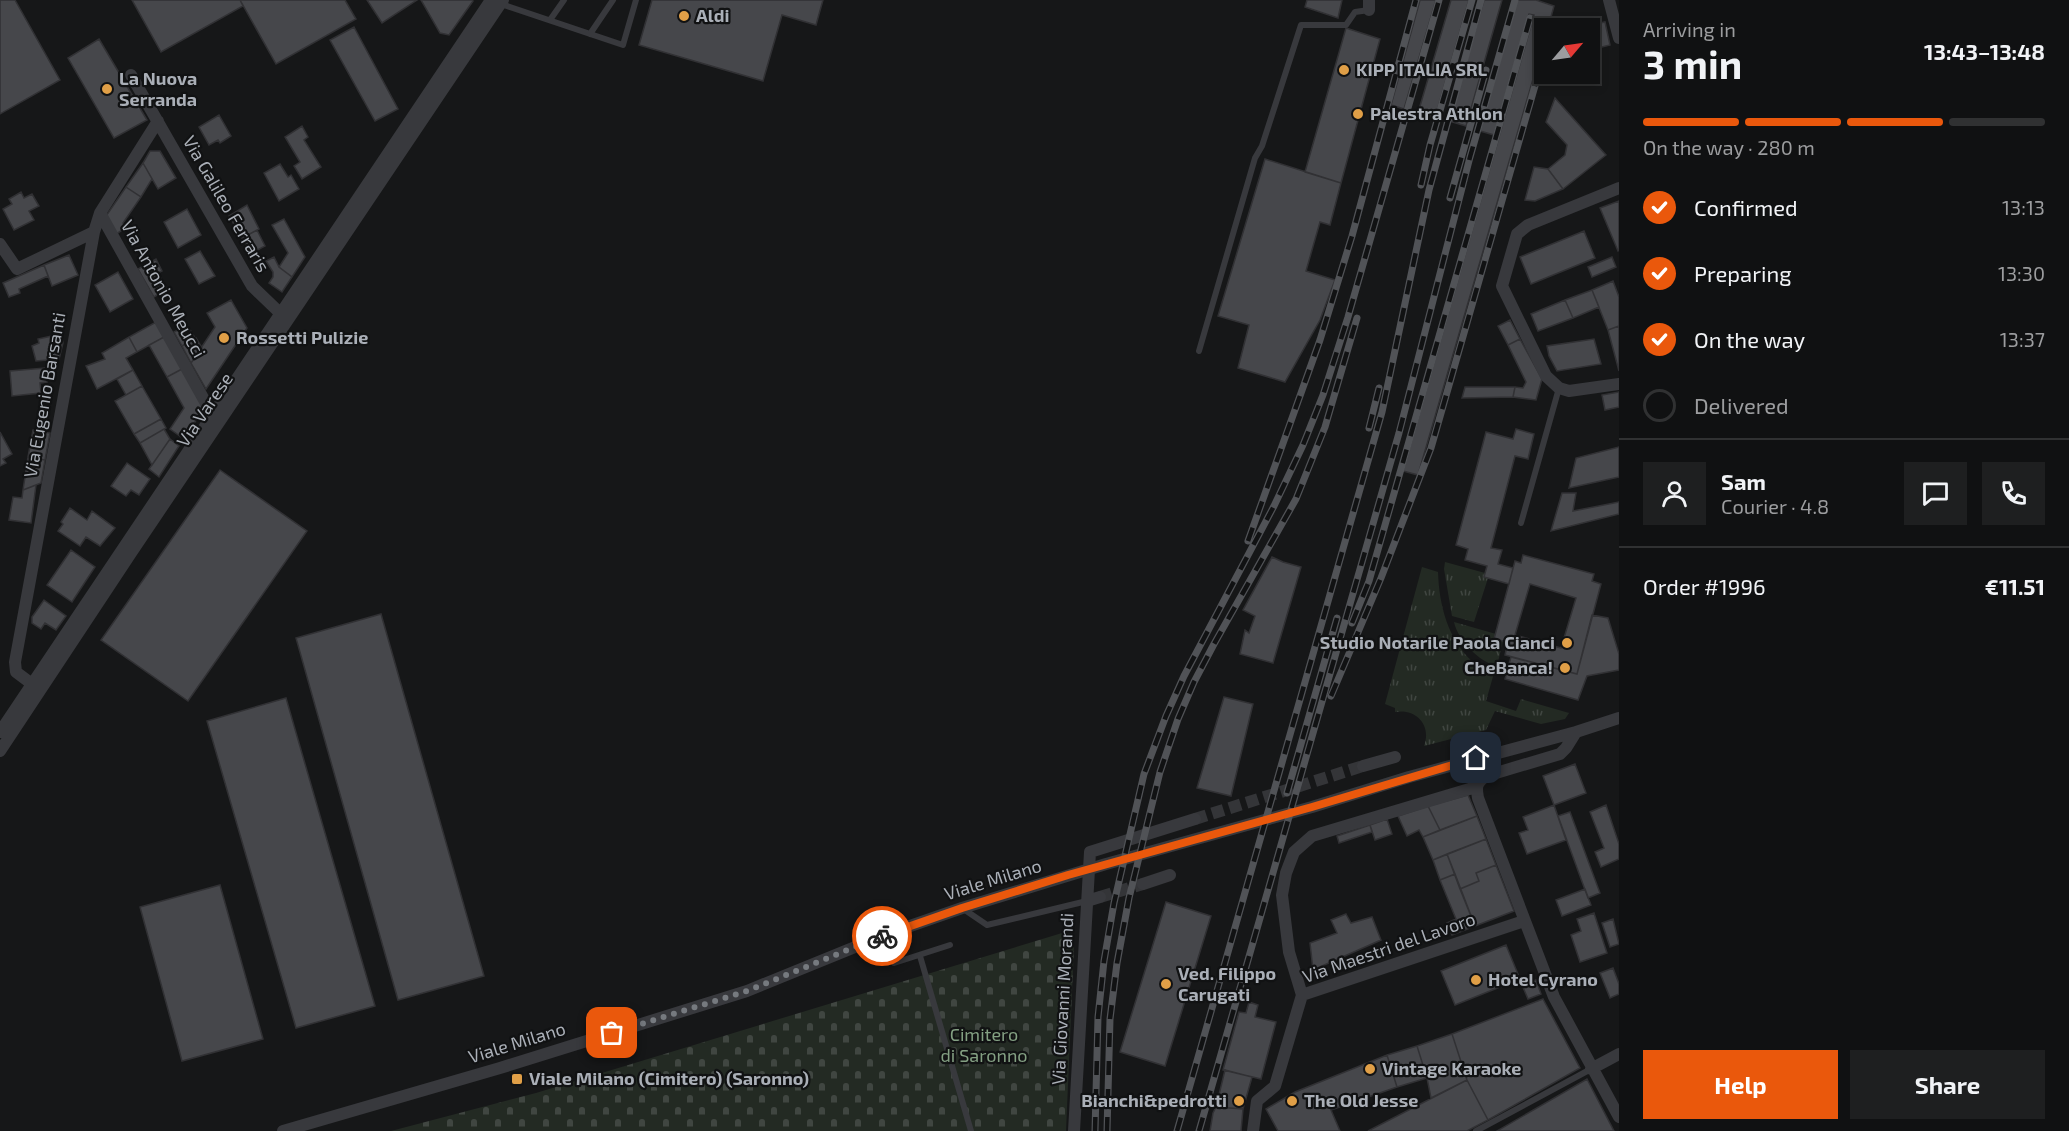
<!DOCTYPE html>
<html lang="en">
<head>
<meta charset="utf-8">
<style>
	:root { --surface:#101112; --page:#1e1f20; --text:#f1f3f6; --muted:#9c9d9f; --line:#303132; --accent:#ea580c }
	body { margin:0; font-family:"Exo 2",sans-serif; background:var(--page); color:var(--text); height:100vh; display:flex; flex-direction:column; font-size:22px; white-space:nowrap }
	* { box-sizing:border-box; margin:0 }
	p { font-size:20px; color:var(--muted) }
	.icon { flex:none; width:33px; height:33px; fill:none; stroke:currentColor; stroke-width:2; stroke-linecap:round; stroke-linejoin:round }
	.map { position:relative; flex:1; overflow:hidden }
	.panel { display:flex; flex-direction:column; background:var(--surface); width:450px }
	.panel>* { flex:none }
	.needle { width:39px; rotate:61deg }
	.controls { position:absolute; left:1534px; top:18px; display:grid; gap:12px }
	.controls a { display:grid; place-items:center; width:66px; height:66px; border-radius:0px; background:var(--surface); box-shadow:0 3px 9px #0003,0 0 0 2px var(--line); font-size:30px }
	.pin { position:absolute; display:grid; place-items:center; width:51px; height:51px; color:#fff; margin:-26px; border-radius:12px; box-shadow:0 3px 9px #0006 }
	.courier { position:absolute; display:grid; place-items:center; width:60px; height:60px; margin:-30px; border:4px solid #ea580c; border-radius:50%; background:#fff; color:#222; box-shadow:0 2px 8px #0007 }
	.headline em { font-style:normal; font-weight:700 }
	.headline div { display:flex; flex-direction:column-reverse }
	.headline { display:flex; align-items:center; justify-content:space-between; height:102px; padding:0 24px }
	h1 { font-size:39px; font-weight:700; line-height:45px }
	.bar { display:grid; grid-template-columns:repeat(4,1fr); gap:9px 6px; align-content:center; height:72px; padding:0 24px }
	.bar i { height:8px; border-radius:4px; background:var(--line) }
	.bar .active { background:var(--accent) }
	.bar p { grid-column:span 4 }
	.line { display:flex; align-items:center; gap:15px; padding:0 24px; border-top:2px solid var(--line) }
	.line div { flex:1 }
	.round { display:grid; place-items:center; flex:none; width:63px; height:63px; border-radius:0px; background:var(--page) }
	ol { padding:0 24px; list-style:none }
	li { display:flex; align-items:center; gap:18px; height:66px }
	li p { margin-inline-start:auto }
	li .icon { padding:6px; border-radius:50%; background:var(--accent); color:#fff; stroke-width:4 }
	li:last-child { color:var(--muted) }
	li i { width:33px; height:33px; border:3px solid var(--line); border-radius:50% }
	.cta { display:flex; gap:12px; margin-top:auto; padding:12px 24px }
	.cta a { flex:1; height:69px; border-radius:0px; background:var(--accent); color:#fff; font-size:24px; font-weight:700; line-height:69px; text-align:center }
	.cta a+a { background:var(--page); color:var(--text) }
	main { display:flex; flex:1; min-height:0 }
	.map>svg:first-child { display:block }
	.grass { fill:url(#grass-tufts) }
	.cemetery { fill:url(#cemetery-stones) }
	.building { fill:#46474b; stroke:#313134; stroke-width:1.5; fill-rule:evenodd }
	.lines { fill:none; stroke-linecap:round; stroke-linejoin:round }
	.street-tunnel { stroke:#343538; stroke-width:12; stroke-dasharray:12 6; stroke-linecap:butt }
	.lane { stroke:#38393d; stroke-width:6 }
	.street { stroke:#38393d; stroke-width:12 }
	.rail-casing { stroke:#515357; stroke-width:7 }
	.rail { stroke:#111213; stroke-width:4.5; stroke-dasharray:14; stroke-linecap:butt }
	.done { stroke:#767a7f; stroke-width:6; stroke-dasharray:0 10.8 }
	.route { stroke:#ea580c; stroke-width:8 }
	.poi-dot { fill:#e09f47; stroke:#111213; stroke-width:2 }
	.labels { text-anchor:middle; stroke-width:4.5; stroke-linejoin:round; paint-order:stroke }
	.poi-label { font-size:18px; font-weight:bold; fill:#aaafb7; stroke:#111213; text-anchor:start }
	.street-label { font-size:18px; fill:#aaafb7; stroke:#111213 }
	.park-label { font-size:18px; fill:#84a083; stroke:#111213 }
</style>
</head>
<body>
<main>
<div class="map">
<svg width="1619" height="1131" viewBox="0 0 1619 1131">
	<defs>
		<pattern id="grass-tufts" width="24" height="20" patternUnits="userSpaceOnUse" patternTransform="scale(1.5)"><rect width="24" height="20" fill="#232a23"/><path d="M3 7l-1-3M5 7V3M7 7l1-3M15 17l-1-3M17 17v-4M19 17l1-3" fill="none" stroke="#404641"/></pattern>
		<pattern id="cemetery-stones" width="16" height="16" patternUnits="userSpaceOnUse" patternTransform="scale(1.5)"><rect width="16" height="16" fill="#232a23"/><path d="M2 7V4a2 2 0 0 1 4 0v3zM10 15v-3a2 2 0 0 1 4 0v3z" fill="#404641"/></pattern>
	</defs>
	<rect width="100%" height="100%" fill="#161718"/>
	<path class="grass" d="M1445,562L1485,573L1484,577L1488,578L1474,622L1452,616L1444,569Z
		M1422,567L1438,572C1439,605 1448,640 1473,662C1478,667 1487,670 1494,673L1486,701L1516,711L1521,699L1569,713L1565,719L1541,724L1495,711L1486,730L1424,746C1432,725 1416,708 1395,712V708L1385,704Z
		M1454,622L1496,634L1494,639L1503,641L1497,666C1479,662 1458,640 1454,622Z"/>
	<path class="cemetery" d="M1072,930L1074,946L1066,1131H391L536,1093Z"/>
	<path class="building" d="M0,0H15L60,80L0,114Z
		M132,0H240L243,6L161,52Z
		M240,0H345L356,19L276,64Z
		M367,0H417L382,23Z
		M421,0H472L473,1L449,35L440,33Z
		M652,0H823L816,25L782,15L763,81L639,45Z
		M1307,0H1342L1338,18L1305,7Z
		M1420,0H1436L1404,109L1391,105Z
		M1451,0H1469L1435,118L1418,113Z
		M1484,0H1502L1466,126L1449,121Z
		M1517,0H1536L1554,6L1548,28H1545V38L1418,475L1403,471L1534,15L1529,14L1494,135L1480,131Z
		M1605,22L1610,45L1590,50V28H1576Z
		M354,27L398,109L375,121L330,40Z
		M1346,28L1380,39L1341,183L1305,172Z
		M99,39L147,120L114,138L68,58Z
		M1555,98L1606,155L1563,189L1548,169L1565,155L1567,145L1546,122Z
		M219,115L231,136L220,143L218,140L209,145L199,127Z
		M302,126L308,137L304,140L321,167L302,179L294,166L300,162L285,137Z
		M150,151H160L176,178L158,189L143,163Z
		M1265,159L1341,183L1330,225L1320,222L1306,271L1335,280L1320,320L1285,382L1238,368L1249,325L1218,316Z
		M143,163L152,179L141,197L126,187Z
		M280,164L288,177L291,175L299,189L279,201L264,173Z
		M1534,167L1548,169L1563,189L1535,201L1525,200Z
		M126,187L141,197L123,223L126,228L116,234L106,216Z
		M21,192L24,198L32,194L39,206L29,211L34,220L14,230L3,209L12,204L9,199Z
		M1619,201V250L1618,251L1600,208Z
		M247,205L259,229L242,238L229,216Z
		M187,209L201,235L178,248L164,222Z
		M284,219L305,257L292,277L279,267L288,253L272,225Z
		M257,230L265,246L252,253L242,238Z
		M1584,231L1595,258L1531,284L1520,257Z
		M200,251L215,276L199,284L185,259Z
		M69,255L78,275L52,286L44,265Z
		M274,257L279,267L292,277L282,292L269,283L273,277V272L266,261Z
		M1612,257L1616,267L1592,277L1588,267Z
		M156,259L162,271L158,273L167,289L154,297L138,269Z
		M44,265L48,276L19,289L20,293L9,297L3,283Z
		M118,272L133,299L110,312L95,285Z
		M1613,281L1619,297V326L1608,330L1592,290Z
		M1592,290L1599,307L1573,318L1565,300Z
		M231,300L247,328L206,389L191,363L215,327L207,313Z
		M1565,300L1573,318L1538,331L1531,314Z
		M1510,320L1520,339L1508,345L1498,326Z
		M156,322L164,337L137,352L129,337Z
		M187,325L195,338L182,346L174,332Z
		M1619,326V371L1608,330Z
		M61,334L63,343L59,359L36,361L32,346L39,343L38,339Z
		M129,337L137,352L126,358L133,370L97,389L86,366L105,359L102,353Z
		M164,337L182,369L167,377L149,345Z
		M196,338L202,348L191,363L182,346Z
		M1520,339L1542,379L1536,400L1513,397L1515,387L1523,388L1526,382L1508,345Z
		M1594,339L1601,364L1557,371L1549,356L1547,346Z
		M45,368L47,382L40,383L41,393L12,396L10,371Z
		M182,369L204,408L184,439L170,429L184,408L167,377Z
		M133,370L142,386L126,395L117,379Z
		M142,386L161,419L134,434L115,401Z
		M1465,387H1515L1513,397L1462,398Z
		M1619,392V407L1605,410L1602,395Z
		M161,419L166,428L140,443L134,434Z
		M164,429L170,439L152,465L140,443Z
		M1516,429L1534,434L1528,459L1515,456L1491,548L1502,550L1498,564L1513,568L1509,584L1484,577L1487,566L1465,560L1468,549L1456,545L1486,432L1513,439Z
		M33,430L50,433L45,460L28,457Z
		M0,432L12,454L3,459L6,463L0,466Z
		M170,439L179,446L159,477L149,469Z
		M1619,447V477L1569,488L1576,458Z
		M28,457L45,460L41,483L23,490Z
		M127,463L150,479L139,495L131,490L126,496L111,486Z
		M220,470L307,531L188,701L101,640Z
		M36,485L31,523L9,520L13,497L22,498L23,490Z
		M1562,493H1576L1573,511L1619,502V514L1551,531Z
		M70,508L87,520L92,511L115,528L100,546L86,537L80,546L58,531L63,524L61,522Z
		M71,550L95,567L72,602L47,585Z
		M1523,555L1594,574L1592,581L1601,584L1577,674L1505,655L1508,642L1494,639L1515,561L1521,563ZM1530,584L1576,598L1561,648L1515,635Z
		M1272,557L1283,562L1301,567L1273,663L1240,654L1245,630L1249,633L1255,616L1243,610Z
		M44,600L66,616L56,630L45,623L41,629L32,623V617Z
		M381,614L484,976L398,1000L296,638Z
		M1592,615L1608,618L1619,654V670L1587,676L1578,700L1505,679L1511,657L1577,674Z
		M1224,697L1253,704L1231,796L1197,788Z
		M286,698L375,1006L296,1028L207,721Z
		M1575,764L1586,793L1554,805L1543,776Z
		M1468,795L1477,816L1440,830L1428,806Z
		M1554,805L1566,840L1527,854L1519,833L1528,830L1523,817Z
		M1606,805L1619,844V859L1601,867L1595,852L1604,848L1590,812Z
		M1428,806L1440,830L1423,837L1419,830L1407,836L1398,816Z
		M1570,812L1600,893L1588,898L1558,816Z
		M1477,816L1486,839L1433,860L1423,837Z
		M1387,819L1392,834L1375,840L1370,825Z
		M1370,825L1372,832L1339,843L1337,836Z
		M1486,839L1496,865L1476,873L1479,881L1460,889L1447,854Z
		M1447,854L1455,874L1440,880L1433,860Z
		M1496,865L1514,911L1475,926L1460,889L1479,881L1476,873Z
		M1455,874L1475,926L1452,935L1447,923L1456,919L1440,880Z
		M220,885L263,1039L182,1061L140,907Z
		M1585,889L1591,905L1562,916L1556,900Z
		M1166,902L1211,916L1165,1066L1120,1052Z
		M1594,913L1607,953L1580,962L1571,935L1581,931L1577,919Z
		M1346,914L1351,923L1372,917L1381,940L1313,970L1310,943L1337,933L1331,920Z
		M1613,919L1619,944L1610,947L1602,923Z
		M1506,945L1520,979L1455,1005L1441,971Z
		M1613,968L1619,984V994L1610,998L1600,973Z
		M1536,980L1541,994L1528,999L1522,985Z
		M1543,999L1580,1068L1488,1120L1467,1080L1452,1034Z
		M1249,1002L1258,1005L1255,1017L1276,1022L1261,1079L1223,1070L1239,1012L1246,1013Z
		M1452,1034L1467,1080L1431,1098L1427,1078L1417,1046Z
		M1417,1046L1427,1078L1397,1087L1387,1055Z
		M1387,1055L1397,1087L1331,1110L1340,1131H1278L1266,1109L1295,1092Z
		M1225,1070L1252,1077L1243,1109L1216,1107Z
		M1587,1079L1614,1131H1497Z
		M1467,1080L1488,1120L1467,1131H1368Z
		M1216,1107L1243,1109L1241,1131H1210L1213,1113Z"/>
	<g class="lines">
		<path class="street-tunnel" d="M1195,819L1363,766
			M1100,897L1143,884"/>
		<path class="lane" d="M501,4L623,45L636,0
			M550,20L564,0
			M590,34L613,0
			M1199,351L1255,158L1262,146L1301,25H1346L1355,12L1369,10
			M1521,523L1559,388
			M962,908L987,925L1087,901
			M887,934L894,963L950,945
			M920,956L971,1131
			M1476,1131L1591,1069"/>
		<path class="street" d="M1369,0V10
			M1609,0L1619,38
			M131,75L252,286L280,313
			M1619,188L1528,225L1517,234L1502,286L1546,376L1559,388L1569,391L1619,384
			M100,213L212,414
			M0,244L17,269L94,232
			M32,684L16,672L15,662L94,232L100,213L158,121
			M0,732L491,0
			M1576,732L1566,748L1560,754L1486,776C1476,783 1476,787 1478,798L1554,997L1619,1117
			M0,751L131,553L503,0
			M1363,766L1395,757
			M1143,884L1170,875
			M1087,901L1100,897
			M1302,995L1524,921
			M1591,1069L1619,1054
			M283,1131L500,1068L747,991L887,934L962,908L1106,864L1312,807L1409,777L1576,732L1619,718
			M1074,1131L1090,852L1195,819
			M1253,1131L1257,1101L1275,1086L1302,995L1289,952L1282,895L1286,873L1294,852L1312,836L1476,787"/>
		<defs>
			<path id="rail" d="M1551,28L1553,23
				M1421,185L1430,145L1472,0
				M1450,198L1486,70
				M1369,428L1379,388
				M1248,541L1320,340L1352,236L1416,0
				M1352,623L1369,581L1530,18
				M1331,696L1381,578L1431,448L1545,51
				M1287,793L1337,618
				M1095,1131L1098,1017L1104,961L1114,903L1144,774L1166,716L1184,676L1274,506L1303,445L1323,395L1348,317L1439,0
				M1107,1131L1110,1019L1117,963L1129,898L1160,772L1178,719L1194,682L1214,644L1296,499L1325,427L1357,318
				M1177,1131L1382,412L1429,190L1481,0
				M1199,1131L1399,433L1470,157L1515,0"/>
		</defs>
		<use href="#rail" class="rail-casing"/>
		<use href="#rail" class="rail"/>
	</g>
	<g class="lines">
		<path class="done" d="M612,1033L747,991L882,936"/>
		<path class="route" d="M882,936L962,908L1068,875L1312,807L1476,758"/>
	</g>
	<g class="poi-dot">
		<circle cx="684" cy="16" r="6"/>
		<circle cx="1344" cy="70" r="6"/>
		<circle cx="107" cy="89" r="6"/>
		<circle cx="1358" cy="114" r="6"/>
		<circle cx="224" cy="338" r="6"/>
		<circle cx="1567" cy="643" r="6"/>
		<circle cx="1565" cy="668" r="6"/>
		<circle cx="1476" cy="980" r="6"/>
		<circle cx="1166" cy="984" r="6"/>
		<circle cx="1370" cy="1069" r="6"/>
		<rect x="511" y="1073" width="12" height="12" rx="3"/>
		<circle cx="1239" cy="1101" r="6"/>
		<circle cx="1292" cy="1101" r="6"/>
	</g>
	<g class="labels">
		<g class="poi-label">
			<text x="696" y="22">Aldi</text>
			<text x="1356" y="76">KIPP ITALIA SRL</text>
			<text x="119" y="85">La Nuova<tspan x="119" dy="21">Serranda</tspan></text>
			<text x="1370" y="120">Palestra Athlon</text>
			<text x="236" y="344">Rossetti Pulizie</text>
			<text x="1555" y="649" text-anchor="end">Studio Notarile Paola Cianci</text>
			<text x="1553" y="674" text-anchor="end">CheBanca!</text>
			<text x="1178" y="980">Ved. Filippo<tspan x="1178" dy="21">Carugati</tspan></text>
			<text x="1488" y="986">Hotel Cyrano</text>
			<text x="1382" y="1075">Vintage Karaoke</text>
			<text x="529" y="1085">Viale Milano (Cimitero) (Saronno)</text>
			<text x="1227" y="1107" text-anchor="end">Bianchi&amp;pedrotti</text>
			<text x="1304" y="1107">The Old Jesse</text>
		</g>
		<g class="street-label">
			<text transform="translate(226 204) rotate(60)" y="6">Via Galileo Ferraris</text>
			<text transform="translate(163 289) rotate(61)" y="6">Via Antonio Meucci</text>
			<text transform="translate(45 395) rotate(-80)" y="6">Via Eugenio Barsanti</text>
			<text transform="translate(205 410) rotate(-56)" y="6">Via Varese</text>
			<text transform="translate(993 880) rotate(-17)" y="6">Viale Milano</text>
			<text transform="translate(1389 948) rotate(-19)" y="6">Via Maestri del Lavoro</text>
			<text transform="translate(1063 999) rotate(-87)" y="6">Via Giovanni Morandi</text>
			<text transform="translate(517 1043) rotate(-17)" y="6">Viale Milano</text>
		</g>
		<g class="park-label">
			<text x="984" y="1041">Cimitero<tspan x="984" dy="21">di Saronno</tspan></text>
		</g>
	</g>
</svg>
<div class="controls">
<a><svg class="needle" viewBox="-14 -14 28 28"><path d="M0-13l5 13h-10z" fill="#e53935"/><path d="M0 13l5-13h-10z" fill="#9c9d9f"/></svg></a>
</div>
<div class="pin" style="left:612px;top:1033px;background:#ea580c"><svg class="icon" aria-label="bag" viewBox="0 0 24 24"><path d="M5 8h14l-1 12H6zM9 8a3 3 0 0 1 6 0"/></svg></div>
<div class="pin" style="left:1476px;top:758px;background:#1f2937"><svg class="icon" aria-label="home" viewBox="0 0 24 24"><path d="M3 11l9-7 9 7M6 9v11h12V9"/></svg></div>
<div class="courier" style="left:882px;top:936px"><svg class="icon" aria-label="bike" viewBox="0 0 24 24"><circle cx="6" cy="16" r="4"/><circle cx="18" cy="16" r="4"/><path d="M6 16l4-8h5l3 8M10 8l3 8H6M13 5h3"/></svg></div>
</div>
<section class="panel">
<div class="headline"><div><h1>3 min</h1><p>Arriving in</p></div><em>13:43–13:48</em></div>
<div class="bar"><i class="active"></i><i class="active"></i><i class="active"></i><i></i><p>On the way · 280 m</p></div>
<ol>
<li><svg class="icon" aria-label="check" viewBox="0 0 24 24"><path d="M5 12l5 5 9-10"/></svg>Confirmed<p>13:13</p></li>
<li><svg class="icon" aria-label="check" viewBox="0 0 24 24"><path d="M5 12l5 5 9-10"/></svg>Preparing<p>13:30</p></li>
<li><svg class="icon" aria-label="check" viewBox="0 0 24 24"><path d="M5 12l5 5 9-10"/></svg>On the way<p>13:37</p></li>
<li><i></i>Delivered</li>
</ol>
<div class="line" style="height:108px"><a class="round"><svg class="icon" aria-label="person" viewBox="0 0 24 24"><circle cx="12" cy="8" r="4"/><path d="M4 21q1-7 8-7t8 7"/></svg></a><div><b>Sam</b><p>Courier · 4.8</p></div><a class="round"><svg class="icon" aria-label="chat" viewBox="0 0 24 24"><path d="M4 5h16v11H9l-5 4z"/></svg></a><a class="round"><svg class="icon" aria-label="phone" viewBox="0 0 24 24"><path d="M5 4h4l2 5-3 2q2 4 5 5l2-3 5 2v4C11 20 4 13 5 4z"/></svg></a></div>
<div class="line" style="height:78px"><div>Order #1996</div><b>€11.51</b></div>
<div class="cta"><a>Help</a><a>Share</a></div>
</section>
</main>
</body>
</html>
